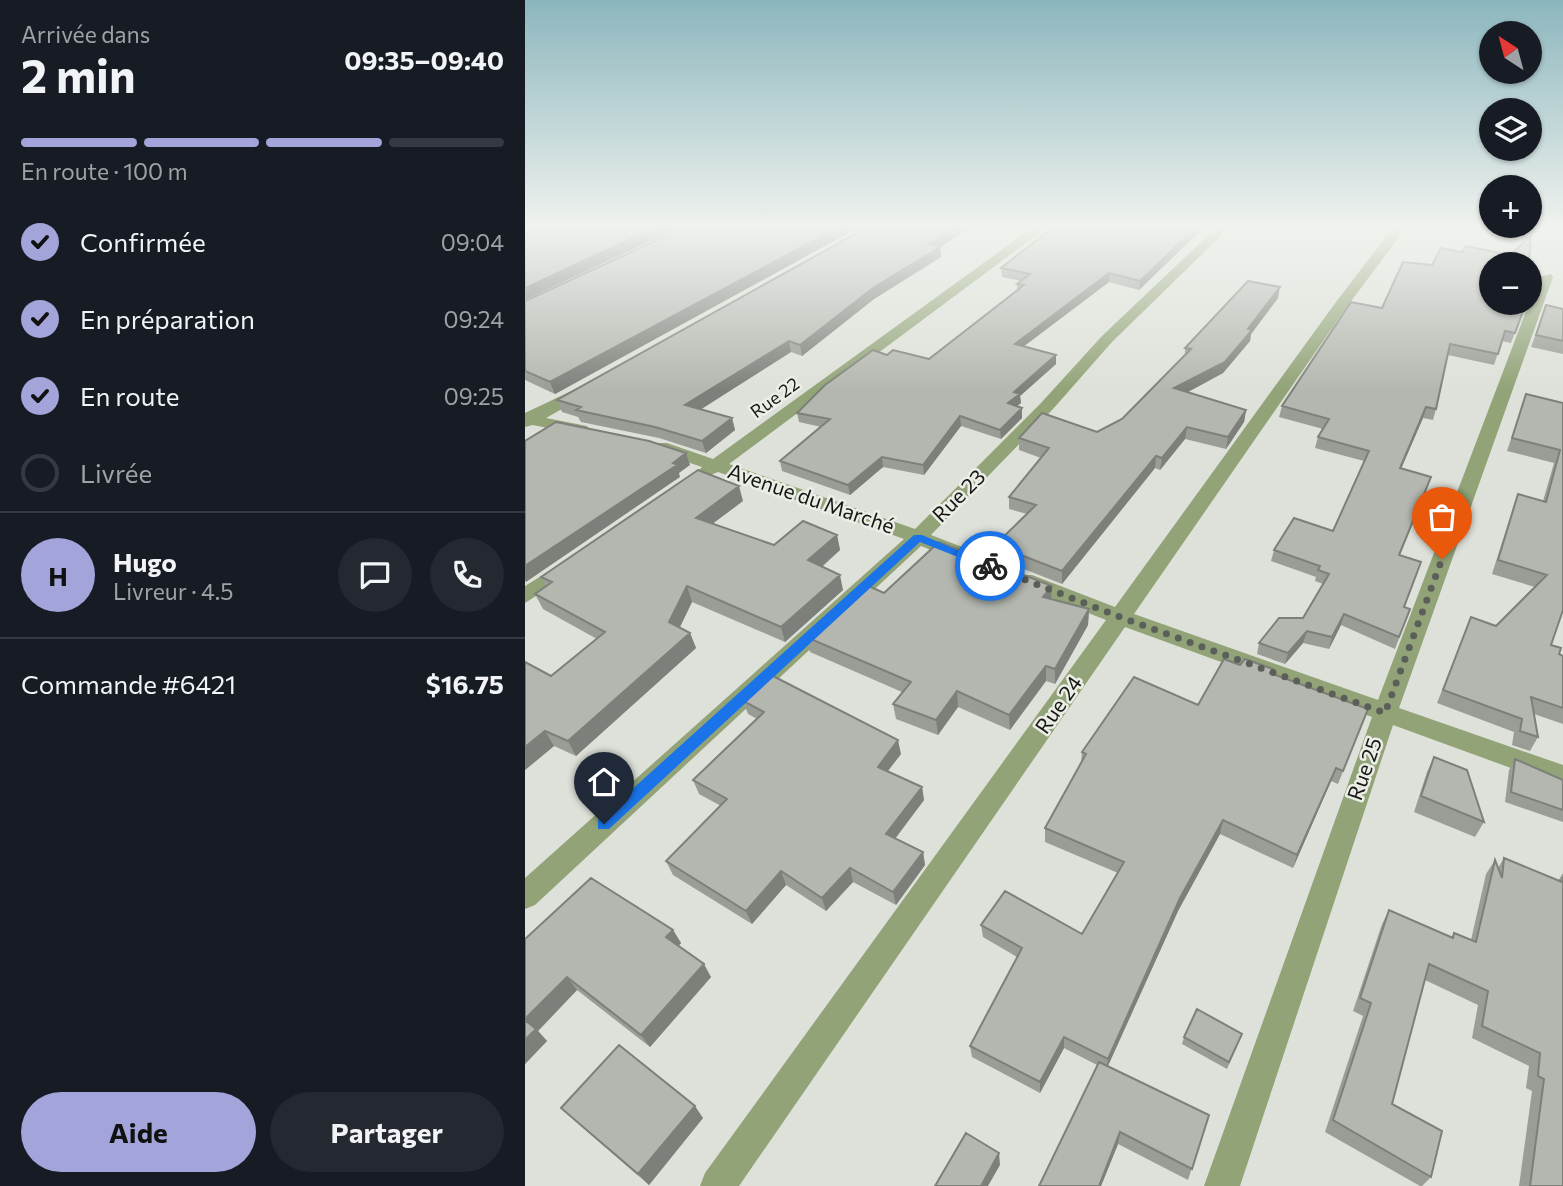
<!DOCTYPE html>
<html lang="fr">
<head>
<meta charset="utf-8">
<style>
	:root { --surface:#171b24; --page:#242831; --text:#f1f3f6; --muted:#9ea1a6; --line:#363941; --accent:#a2a4da }
	body { margin:0; font-family:Commissioner,sans-serif; background:var(--page); color:var(--text); height:100vh; display:flex; flex-direction:column; font-size:26px; white-space:nowrap }
	* { box-sizing:border-box; margin:0 }
	p { font-size:23px; color:var(--muted) }
	.icon { flex:none; width:38px; height:38px; fill:none; stroke:currentColor; stroke-width:2; stroke-linecap:round; stroke-linejoin:round }
	.map { position:relative; flex:1; overflow:hidden }
	.details { display:flex; flex-direction:column; background:var(--surface); width:525px }
	.details>* { flex:none }
	.needle { width:46px; rotate:324deg }
	.tools { position:absolute; left:954px; top:21px; display:grid; gap:14px }
	.tools a { display:grid; place-items:center; width:63px; height:63px; border-radius:50%; background:var(--surface); box-shadow:0 2px 5px #0004; font-size:35px }
	.pin { position:absolute; display:grid; place-items:center; width:60px; height:60px; color:#fff; margin:-72px -30px; border-radius:50% 50% 50% 0; rotate:-45deg; box-shadow:0 0 7px #0007 }
	.pin .icon { rotate:45deg }
	.courier { position:absolute; display:grid; place-items:center; width:70px; height:70px; margin:-35px; border:5px solid #1a73e8; border-radius:50%; background:#fff; color:#222; box-shadow:0 2px 9px #0007 }
	.headline em { font-style:normal; font-weight:700 }
	.headline div { display:flex; flex-direction:column-reverse }
	.headline { display:flex; align-items:center; justify-content:space-between; height:119px; padding:0 21px }
	h1 { font-size:46px; font-weight:700; line-height:52px }
	.bar { display:grid; grid-template-columns:repeat(4,1fr); gap:10px 7px; align-content:center; height:84px; padding:0 21px }
	.bar i { height:9px; border-radius:5px; background:var(--line) }
	.bar .current { background:var(--accent) }
	.bar p { grid-column:span 4 }
	.line { display:flex; align-items:center; gap:18px; padding:0 21px; border-top:2px solid var(--line) }
	.line div { flex:1 }
	.round { display:grid; place-items:center; flex:none; width:74px; height:74px; border-radius:37px; background:var(--page) }
	ol { padding:0 21px; list-style:none }
	li { display:flex; align-items:center; gap:21px; height:77px }
	li p { margin-inline-start:auto }
	li .icon { padding:7px; border-radius:50%; background:var(--accent); color:#111; stroke-width:4 }
	li:last-child { color:var(--muted) }
	li i { width:38px; height:38px; border:4px solid var(--line); border-radius:50% }
	.primary-button { display:flex; gap:14px; margin-top:auto; padding:14px 21px }
	.primary-button a { flex:1; height:80px; border-radius:42px; background:var(--accent); color:#111; font-size:28px; font-weight:700; line-height:80px; text-align:center }
	.primary-button a+a { background:var(--page); color:var(--text) }
	main { display:flex; flex:1; min-height:0 }
	.map>svg:first-child { display:block }
	.lines { fill:none; stroke-linecap:round; stroke-linejoin:round }
	.minor { fill:#91a377; fill-rule:evenodd }
	.wall { fill:#9a9d96 }
	.shaded-wall { fill:#7d807a }
	.building { fill:#b3b7af; stroke:#7d807a; stroke-width:2 }
	.route { fill:#1a73e8 }
	.done { stroke:#5c5e5a; stroke-width:7; stroke-dasharray:0 12.6 }
	.labels { text-anchor:middle; stroke-width:5; stroke-linejoin:round; paint-order:stroke }
	.far-street-label { font-size:18px; fill:#161715; stroke:#ebeee7 }
	.street-label { font-size:21px; fill:#161715; stroke:#ebeee7 }
</style>
</head>
<body>
<main>
<section class="details">
<div class="headline"><div><h1>2 min</h1><p>Arrivée dans</p></div><em>09:35–09:40</em></div>
<div class="bar"><i class="current"></i><i class="current"></i><i class="current"></i><i></i><p>En route · 100 m</p></div>
<ol>
<li><svg class="icon" aria-label="check" viewBox="0 0 24 24"><path d="M5 12l5 5 9-10"/></svg>Confirmée<p>09:04</p></li>
<li><svg class="icon" aria-label="check" viewBox="0 0 24 24"><path d="M5 12l5 5 9-10"/></svg>En préparation<p>09:24</p></li>
<li><svg class="icon" aria-label="check" viewBox="0 0 24 24"><path d="M5 12l5 5 9-10"/></svg>En route<p>09:25</p></li>
<li><i></i>Livrée</li>
</ol>
<div class="line" style="height:126px"><b class="round" style="background:var(--accent);color:#111">H</b><div><b>Hugo</b><p>Livreur · 4.5</p></div><a class="round"><svg class="icon" aria-label="chat" viewBox="0 0 24 24"><path d="M4 5h16v11H9l-5 4z"/></svg></a><a class="round"><svg class="icon" aria-label="phone" viewBox="0 0 24 24"><path d="M5 4h4l2 5-3 2q2 4 5 5l2-3 5 2v4C11 20 4 13 5 4z"/></svg></a></div>
<div class="line" style="height:91px"><div>Commande #6421</div><b>$16.75</b></div>
<div class="primary-button"><a>Aide</a><a>Partager</a></div>
</section>
<div class="map">
<svg width="1038" height="1186" viewBox="0 0 1038 1186">
	<rect width="100%" height="100%" fill="#dee1d9"/>
	<g class="lines">
		<path class="minor" d="M511,225H525L204,464L390,529L516,403L577,336L694,225H707L587,342L528,409L406,535L445,550L448,555L445,560H431L396,546L10,905L0,909V878L379,539L193,472L181,477L175,476L172,472L177,467L130,451L127,447L130,443H142L188,459Z
			M870,225H883L821,308L609,614L853,700L1014,277L1026,274L1028,277L874,708L1038,765V787L868,725L715,1186H679L847,717L600,627L214,1186H175L180,1173L581,620L493,585L490,580L493,575H507L590,607L811,302Z
			M59,385L65,387V393L21,418L62,426L65,430L62,434L56,435L8,425L0,427V413Z
			M42,560L49,562L52,567L49,572L0,603V586Z"/>
	</g>
	<path class="wall" d="M165,225H338L30,394L0,380V301Z
		M346,225H449L415,247L416,257L349,299L277,356L266,352L175,409L207,418L210,430L181,453L134,438L56,422L53,417L37,412L32,400Z
		M673,233L614,290L584,282L499,346L531,355V364L495,396L496,403L492,406L497,408V418L476,439L436,426L399,475L358,467L325,495L257,471L255,461L296,427L274,422L272,413L362,355L404,359L492,291V284L496,281L477,277L476,268Z
		M753,298L726,334L725,341L698,373L663,392L721,410L719,422L701,449L660,439L635,470L630,468L537,584L471,558L470,545L502,514L484,509V497L516,458L494,450V438L572,432L597,419L660,355V348Z
		M1001,303L986,343L977,341L969,365L923,355L911,409L908,420L898,418L876,469L906,477L874,556L879,607L885,609L870,649L816,625L804,649L778,643L760,664L732,654L734,643L778,618L798,584L790,581L791,577L746,561L749,550L808,531L839,461L790,448L793,437L798,429L754,417L757,406L857,308Z
		M1021,305L1038,309V354L1006,347Z
		M1001,394L1038,403L1026,645L1034,654L1038,656V724L1009,714L1013,737L1005,751L987,745L989,732L912,703L946,617L971,626L1010,587L967,574L988,508L993,494L1018,501L1029,463L982,451Z
		M218,501L187,524L249,545L312,535L315,550L297,567L318,590L260,642L167,602L155,627L165,633L171,648L51,756L29,746L0,770V662L26,676L72,639L18,609L10,594L21,586L16,577Z
		M527,586L526,599L564,609L563,625L530,684L521,681L485,730L433,707L413,735L371,719L368,704L377,692L285,652L281,637L359,593Z
		M715,665L747,674L843,709L813,784L806,781L768,868L695,834L653,911L583,1066L684,1115L663,1180L593,1144L576,1186H514L572,1065L539,1048L515,1093L447,1057L445,1046L492,957L458,937L456,925L557,934L593,873L520,842V828L556,763L557,752L673,705Z
		M218,701L376,754L362,772L397,787L399,800L370,838L398,852L400,865L371,905L328,882L301,911L261,885L227,924L148,875L141,861L196,806L174,794L168,780L232,719L223,714Z
		M909,757L959,822L950,837L889,812L902,772Z
		M990,759L1038,780V822L980,802L984,770Z
		M979,858L1033,881L1038,873V1186H994L1007,1091L1001,1088L1004,1066L947,1038L953,1005L900,980L867,1104L906,1177L897,1186H895L800,1132L838,1016L828,1011L857,924L864,910L926,938L929,933L946,940L961,874L970,860L973,868Z
		M148,930L156,943L153,946L186,977L125,1047L52,990L13,1031L22,1041L0,1064V939Z
		M717,1034L702,1069L657,1044L659,1037Z
		M36,1108L178,1118L124,1185L49,1120Z"/>
	<path class="shaded-wall" d="M136,225H160L0,300V288Z
		M318,225H338L30,394L25,382Z
		M433,225H449L415,247L416,257L349,299L277,356L275,345L403,244Z
		M674,225L673,233L614,290L615,281Z
		M584,273V282L490,353V344Z
		M755,287L753,298L726,334L725,341L698,373L648,400L649,388L723,329Z
		M264,341L266,352L164,417L160,405Z
		M531,355V364L495,396L496,403L483,413V403L489,392Z
		M901,407L898,418L871,480L875,468Z
		M497,408V418L476,439L475,430Z
		M721,410L719,422L701,449L703,437Z
		M435,416L436,426L399,475L398,465Z
		M207,418L210,430L181,453L177,441Z
		M662,427L660,439L635,470L637,458Z
		M161,453L165,465L154,473L155,477L1,582L0,580V566Z
		M631,456L630,468L537,584V571Z
		M357,457L358,467L325,495L323,485Z
		M906,477L902,488L870,567L874,555Z
		M214,486L218,501L175,533L171,518Z
		M312,535L315,550L287,575L283,560Z
		M315,575L318,590L260,642L256,627Z
		M162,586L167,602L150,637L144,622Z
		M527,586L526,601L518,597Z
		M564,609L563,625L530,684V669Z
		M819,614L816,625L804,649L807,637Z
		M782,631L778,643L760,664L763,653Z
		M165,633L171,648L51,756L43,741Z
		M521,666V681L485,730L484,715Z
		M432,691L433,707L413,735L411,720Z
		M20,731L29,746L0,770V747Z
		M373,740L376,754L355,781L353,767Z
		M811,768L806,781L768,868L772,855Z
		M397,787L399,800L364,847L361,834Z
		M698,820L695,834L653,911L581,1070L583,1059L655,898Z
		M398,852L400,865L371,905L368,892Z
		M325,868L328,882L301,911L297,898Z
		M256,871L261,885L227,924L221,911Z
		M148,930L156,943L149,951L141,937Z
		M179,964L186,977L125,1047L116,1035Z
		M42,977L52,990L13,1031L22,1041L0,1064V1019Z
		M539,1037V1048L515,1093V1082Z
		M170,1106L178,1118L124,1185L113,1174Z
		M595,1132L593,1144L576,1186H574Z
		M474,1153L475,1165L463,1186H456Z"/>
	<path class="building" d="M0,225H136L0,288Z
		M165,225H318L25,382L0,371V301Z
		M346,225H433L403,244L415,247L348,288L275,345L264,341L160,405L207,418L177,441L130,427L51,410L56,407L32,400Z
		M531,225H673L615,281L584,273L490,344L531,355L489,392L495,394L483,403L497,408L475,430L435,416L398,465L357,457L323,485L255,461L305,419L272,413L300,385L348,350L362,355L368,350L404,359L499,285L492,284L505,274L476,268Z
		M1006,236L1004,264H966V303H1001L990,333L980,331L973,354L925,344L911,409L901,407L875,468L906,477L874,555L896,562L879,607L885,609L874,637L819,614L807,637L782,631L763,653L734,643L754,618H778L804,574L793,570L795,566L749,550L769,518L808,531L844,451L793,437L804,419L757,406L826,302L857,308L878,262L907,265L916,248L937,252L941,246L985,255Z
		M723,281L755,287L723,329L727,330L700,362L649,388L721,410L703,437L662,427L637,458L631,456L537,571L470,545L511,505L484,497L524,448L494,438L517,413L572,432L597,419L666,349L660,348Z
		M1021,305L1038,309V341L1011,335Z
		M1001,394L1038,403V610L1026,645L1036,648L1034,654L1038,656V708L1006,697L1013,737L995,731L997,719L918,690L946,617L971,626L1022,575L973,560L993,494L1021,502L1035,450L987,438Z
		M31,422L124,441L161,453L148,463L152,465L0,566V441Z
		M173,470L214,486L171,518L249,545L278,521L312,535L283,560L315,575L256,627L162,586L144,622L165,633L43,741L20,731L0,747V662L26,676L80,632L10,594L27,582L16,577Z
		M414,542L527,586L518,597L564,609L530,669L521,666L484,715L432,691L411,720L368,704L386,682L281,637L339,584L359,593Z
		M699,659L715,665L720,659L748,669L745,673L843,709L818,771L811,768L772,855L698,820L655,898L583,1059L539,1037L515,1082L445,1046L497,948L456,925L480,891L557,934L599,862L520,828L561,754L557,752L609,677L673,705Z
		M246,675L373,740L353,767L397,787L361,834L398,852L368,892L325,868L297,898L256,871L221,911L141,861L202,799L168,780L239,712L218,701Z
		M909,757L942,770L959,822L896,796Z
		M990,759L1038,780V810L986,792Z
		M979,858L1037,882L1038,877V1186H1005L1019,1079L1013,1076L1015,1053L957,1026L963,991L904,964L867,1104L917,1131L906,1177L808,1120L846,1003L835,998L864,910L928,938L929,933L951,942L970,860L977,878Z
		M66,878L148,930L141,937L179,964L116,1035L42,977L0,1019V939Z
		M672,1009L717,1034L704,1062L659,1037Z
		M0,1020L11,1029L0,1040Z
		M94,1045L170,1106L113,1174L36,1108Z
		M574,1062L684,1115L667,1169L595,1132L574,1186H514Z
		M441,1133L474,1153L456,1186H410Z"/>
	<linearGradient id="sky" x2="0" y2="1"><stop stop-color="#8bb6bd"/><stop offset="0.58" stop-color="#f0f2ee"/><stop offset="1" stop-color="#f0f2ee" stop-opacity="0"/></linearGradient>
	<rect width="1038" height="391" fill="url(#sky)"/>
	<path class="route" d="M389,535H397L470,566L461,568L395,542L84,829H73V820Z"/>
	<g class="lines">
		<path class="done" d="M465,566L595,617L860,713L917,559"/>
	</g>
	<g class="labels">
		<g class="far-street-label">
			<text transform="translate(250 398) rotate(-36)" y="6">Rue 22</text>
		</g>
		<g class="street-label">
			<text transform="translate(434 496) rotate(-45)" y="7">Rue 23</text>
			<text transform="translate(286 499) rotate(19)" y="7">Avenue du Marché</text>
			<text transform="translate(534 705) rotate(-55)" y="7">Rue 24</text>
			<text transform="translate(840 769) rotate(-71)" y="7">Rue 25</text>
		</g>
	</g>
</svg>
<div class="tools">
<a><svg class="needle" viewBox="-14 -14 28 28"><path d="M0-13l5 13h-10z" fill="#e53935"/><path d="M0 13l5-13h-10z" fill="#9ea1a6"/></svg></a>
<a><svg class="icon" aria-label="layers" viewBox="0 0 24 24"><path d="M12 4l9 5-9 5-9-5zM3 14l9 5 9-5"/></svg></a>
<a>+</a>
<a>−</a>
</div>
<div class="pin" style="left:917px;top:559px;background:#ea580c"><svg class="icon" aria-label="bag" viewBox="0 0 24 24"><path d="M5 8h14l-1 12H6zM9 8a3 3 0 0 1 6 0"/></svg></div>
<div class="pin" style="left:79px;top:824px;background:#1f2937"><svg class="icon" aria-label="home" viewBox="0 0 24 24"><path d="M3 11l9-7 9 7M6 9v11h12V9"/></svg></div>
<div class="courier" style="left:465px;top:566px"><svg class="icon" aria-label="bike" viewBox="0 0 24 24"><circle cx="6" cy="16" r="4"/><circle cx="18" cy="16" r="4"/><path d="M6 16l4-8h5l3 8M10 8l3 8H6M13 5h3"/></svg></div>
</div>
</main>
</body>
</html>
